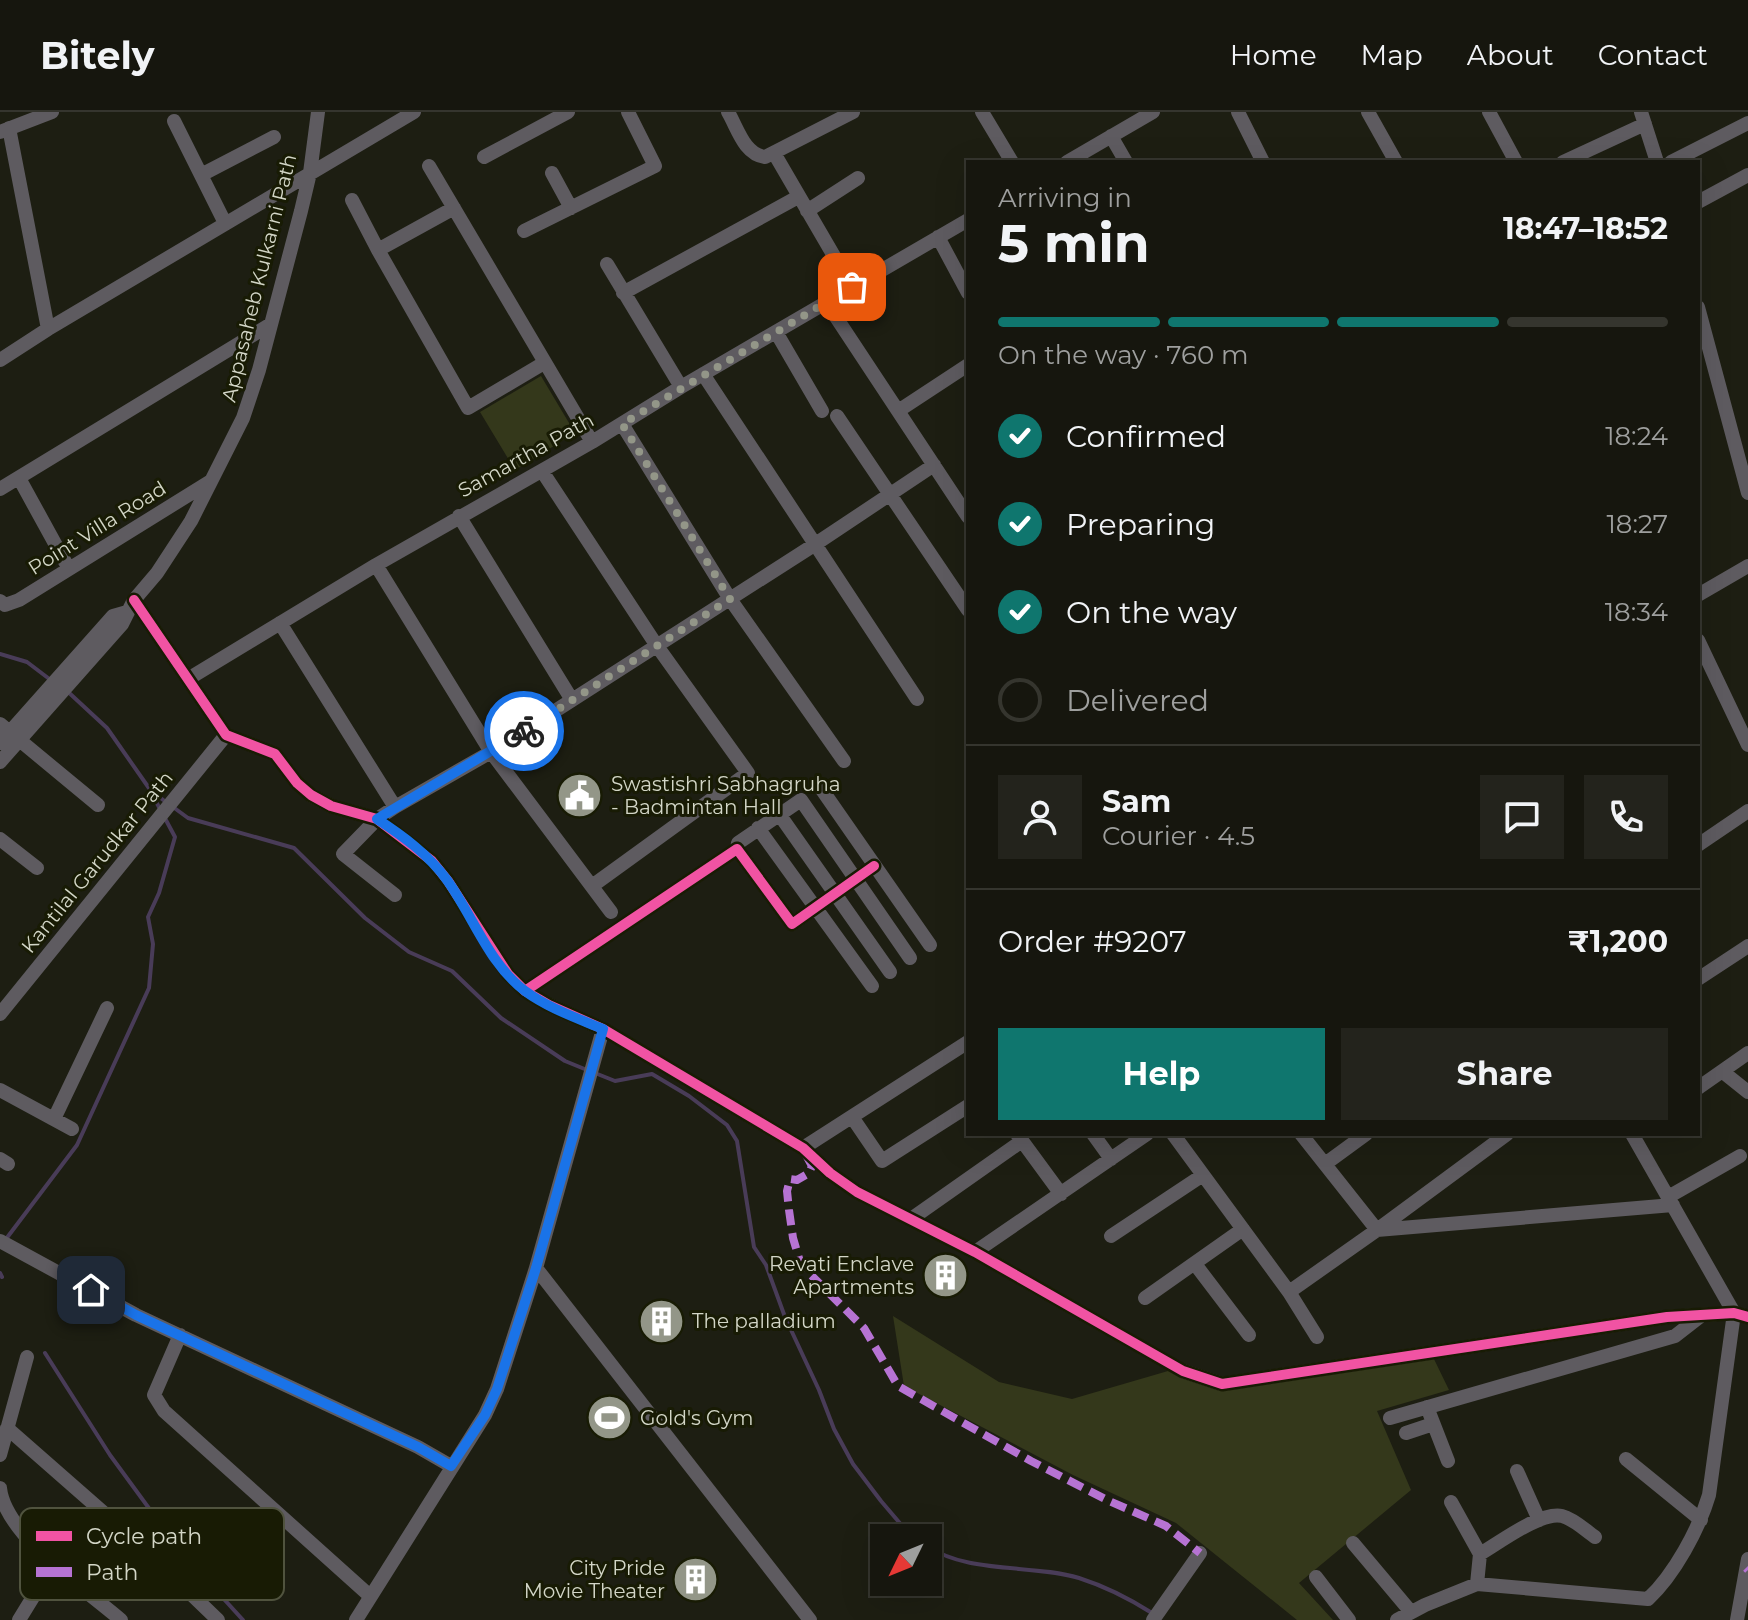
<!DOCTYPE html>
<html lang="en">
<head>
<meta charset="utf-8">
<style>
	:root { --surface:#16160e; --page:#23231c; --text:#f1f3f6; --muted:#9e9f9e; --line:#35352e; --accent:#0f766e }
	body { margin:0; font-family:Montserrat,sans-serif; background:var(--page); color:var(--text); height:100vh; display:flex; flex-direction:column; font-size:30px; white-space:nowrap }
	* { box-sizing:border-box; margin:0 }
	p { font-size:26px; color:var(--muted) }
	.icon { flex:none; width:44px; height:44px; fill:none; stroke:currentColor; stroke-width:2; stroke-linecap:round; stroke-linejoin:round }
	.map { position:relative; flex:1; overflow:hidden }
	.details { position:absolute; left:966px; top:48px; width:734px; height:976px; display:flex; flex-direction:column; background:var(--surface); border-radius:0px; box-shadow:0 8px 32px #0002,0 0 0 2px var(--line) }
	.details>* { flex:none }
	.needle { width:52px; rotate:227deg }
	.fabs { position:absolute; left:870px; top:1412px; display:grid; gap:16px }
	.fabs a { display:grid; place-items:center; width:72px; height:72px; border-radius:0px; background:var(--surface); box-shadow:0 8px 32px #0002,0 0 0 2px var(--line); font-size:40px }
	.pin { position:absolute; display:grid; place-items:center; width:68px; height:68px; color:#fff; margin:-34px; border-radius:16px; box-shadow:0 4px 12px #0006 }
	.courier { position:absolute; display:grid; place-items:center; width:80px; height:80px; margin:-40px; border:6px solid #1a73e8; border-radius:50%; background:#fff; color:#222; box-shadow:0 2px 10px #0007 }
	.headline em { font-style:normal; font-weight:700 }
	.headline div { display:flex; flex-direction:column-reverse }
	.headline { display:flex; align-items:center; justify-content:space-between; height:136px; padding:0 32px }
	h1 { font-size:52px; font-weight:700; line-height:60px }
	.bar { display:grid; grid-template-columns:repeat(4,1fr); gap:12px 8px; align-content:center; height:96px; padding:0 32px }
	.bar i { height:10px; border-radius:6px; background:var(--line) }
	.bar .selected { background:var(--accent) }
	.bar p { grid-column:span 4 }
	.line { display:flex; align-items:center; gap:20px; padding:0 32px; border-top:2px solid var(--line) }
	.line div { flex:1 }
	.round { display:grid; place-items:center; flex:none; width:84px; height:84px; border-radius:0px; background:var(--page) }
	ol { padding:0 32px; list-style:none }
	li { display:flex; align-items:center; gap:24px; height:88px }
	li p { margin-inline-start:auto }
	li .icon { padding:8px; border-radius:50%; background:var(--accent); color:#fff; stroke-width:4 }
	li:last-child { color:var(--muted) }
	li i { width:44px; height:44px; border:4px solid var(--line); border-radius:50% }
	.action { display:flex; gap:16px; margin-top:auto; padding:16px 32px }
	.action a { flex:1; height:92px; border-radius:0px; background:var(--accent); color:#fff; font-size:32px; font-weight:700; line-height:92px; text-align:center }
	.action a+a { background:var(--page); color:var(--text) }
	header { display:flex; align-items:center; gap:48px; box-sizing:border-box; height:112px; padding:0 40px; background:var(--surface); border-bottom:2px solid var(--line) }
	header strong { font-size:38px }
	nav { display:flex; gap:44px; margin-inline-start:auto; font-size:28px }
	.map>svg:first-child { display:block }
	.green { fill:#34381b }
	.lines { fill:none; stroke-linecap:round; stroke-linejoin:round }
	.stream { stroke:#493c58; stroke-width:4 }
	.minor { stroke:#5e5b60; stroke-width:14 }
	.quiet { stroke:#b673d3; stroke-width:8; stroke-dasharray:16 8; stroke-linecap:butt }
	.cycleway-casing { stroke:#181b04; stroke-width:15 }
	.cycleway { stroke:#f153a3; stroke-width:10 }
	.done { stroke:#939688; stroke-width:8; stroke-dasharray:0 14.4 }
	.route { stroke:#1a73e8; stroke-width:10 }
	.labels { text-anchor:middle; stroke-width:6; stroke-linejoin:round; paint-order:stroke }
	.street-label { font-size:20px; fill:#d3d6c7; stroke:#181b04 }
	.poi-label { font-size:20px; fill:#d3d6c7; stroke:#181b04; text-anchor:start }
	.key { fill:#181b04; stroke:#50533e; stroke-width:2 }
	.key-label { font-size:22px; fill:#d3d6c7 }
</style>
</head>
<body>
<header>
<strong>Bitely</strong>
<nav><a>Home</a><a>Map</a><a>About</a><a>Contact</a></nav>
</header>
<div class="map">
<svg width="1748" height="1508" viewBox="0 0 1748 1508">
	<rect width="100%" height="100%" fill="#1d1e12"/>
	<path class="green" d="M541,264L575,321L515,358L480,300Z
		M893,1204L999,1270L1072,1287L1168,1259L1222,1278L1433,1245L1449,1278L1377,1299L1411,1378L1299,1471L1333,1508H1297L1176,1411L1073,1363L904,1274Z"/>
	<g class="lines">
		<path class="stream" d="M0,542L27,550L52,569
			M66,578L107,616L151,679L166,690
			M173,695L188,706L294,736L365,806L409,840L452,859L501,906L565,949L587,958
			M595,961L615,969L652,962L689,984L727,1013L737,1029L754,1135L766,1153L785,1205L819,1278L834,1317L853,1352L881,1389L904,1416L918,1426
			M6,1127L77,1033L149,876L153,832L148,805L159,781L175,725L152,682
			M0,1161L2,1165
			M45,1241L110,1343L181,1440L243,1508
			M928,1434C966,1462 1034,1452 1079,1466C1104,1474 1130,1487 1152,1501"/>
		<path class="minor" d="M728,0C738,17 744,42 765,45L853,0
			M982,0L1012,50
			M1238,0L1263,50
			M1368,0L1396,50
			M1489,0L1516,50
			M1641,0L1657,50
			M174,9L225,111
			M9,16L48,217
			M0,20L52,0
			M1111,24L1126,50
			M774,41L852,175
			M484,45L568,0
			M1067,50L1153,0
			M1563,50L1645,12
			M1671,50L1748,11
			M429,54L592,330
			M552,61L571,96
			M201,63L274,25
			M352,88L378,138
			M1698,90L1748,63
			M454,96L378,138L468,296L544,251
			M807,99L858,66
			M524,119L655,54L628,0
			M938,125L968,181
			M607,152L681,275
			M623,181L798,85
			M826,190L968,405
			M1698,195L1748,381
			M776,220L822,299
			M0,248L48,217L414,0
			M703,262L917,587
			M898,299L968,253
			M837,304L968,498
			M622,312L730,487L844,649
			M542,359L657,534L748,661L592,774
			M19,366L69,457
			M0,377L271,212
			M459,404L572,588
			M376,453L491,640L611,800
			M1698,483L1748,454
			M134,488L226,623L275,642L297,671L311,683L331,694L377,707L432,749L448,769L508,862L525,879L549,893L603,917L803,1036L830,1061L857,1080L975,1140L1183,1259L1222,1272L1667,1205L1734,1201L1748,1205
			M0,489L5,493L19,488L211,369
			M280,511L395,695
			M1698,528L1748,633
			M188,567L376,453L592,330L681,275L968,108
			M0,612L98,693
			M0,631L113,504L127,500
			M0,650L122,512L134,488L157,461L191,409L243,306L259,258L301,99L310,61L318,0
			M818,672L930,833
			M779,702L890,860
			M758,716L872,874
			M0,727L37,756
			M1698,733L1748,699
			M737,737L738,731L801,688L910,846
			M395,783L343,742L377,707L395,695L491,640L814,433L934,353
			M1698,867L1748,834
			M525,879L737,737L792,812L874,754
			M0,902L226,623
			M1723,960L1748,980
			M1698,976L1748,941
			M0,978L72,1017
			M852,1005L882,1049L968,994
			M54,1007L107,896
			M1017,1022L1061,1082
			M1093,1022L1111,1047
			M1173,1022L1289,1180L1317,1225
			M1301,1022L1377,1118L1507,1022
			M803,1036L968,930
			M0,1047L8,1052
			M1325,1052L1366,1022
			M1668,1085L1740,1044
			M911,1107L1022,1029
			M1111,1124L1203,1063
			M0,1129L136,1203L418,1335L451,1354
			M975,1140L1147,1022
			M1195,1152L1249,1223
			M536,1156L810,1508
			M1289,1180L1377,1118L1673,1093
			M1145,1186L1243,1117
			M180,1223L154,1283L164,1299L370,1484
			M1427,1295L1448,1349
			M1390,1306L1675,1224L1702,1203
			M7,1316L137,1430L218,1508
			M1406,1321L1433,1312
			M0,1343L27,1245
			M1626,1347L1701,1408
			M1517,1359L1539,1408
			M0,1376C5,1423 85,1477 121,1508
			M1451,1390L1480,1442
			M1353,1431L1411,1500
			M1316,1465L1349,1508
			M1477,1472L1480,1442C1499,1431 1541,1399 1562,1404C1574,1407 1585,1418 1595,1425
			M19,1508L54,1451
			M356,1508L485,1303L497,1277L536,1156L603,917
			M1153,1508L1200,1441
			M1397,1508L1425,1493L1477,1472L1648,1487C1674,1463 1699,1417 1709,1383L1734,1201L1632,1022
			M1737,1508L1748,1447"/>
		<path class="quiet" d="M806,1043L812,1054L809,1061L797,1068L790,1067L787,1079L789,1098L793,1126L801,1153L864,1216L898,1274L1031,1349L1107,1388L1166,1414L1200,1441
			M1746,1456L1748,1458"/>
		<defs>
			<path id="cycleway" d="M134,488L226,623L275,642L297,671L311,683L331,694L377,707L432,749L448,769L508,862L525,879L549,893L603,917L803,1036L830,1061L857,1080L975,1140L1183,1259L1222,1272L1667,1205L1734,1201L1748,1205
				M525,879L737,737L792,812L874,754"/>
		</defs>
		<use href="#cycleway" class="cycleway-casing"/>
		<use href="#cycleway" class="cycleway"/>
	</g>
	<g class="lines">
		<path class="done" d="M524,619L730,487L622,312L852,175"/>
		<path class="route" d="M91,1178L136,1203L418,1335L451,1354L485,1303L497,1277L536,1156L603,917C577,906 548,896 525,879C489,852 473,804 447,768C429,743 403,724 377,707L524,619"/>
	</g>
	<defs>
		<symbol id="civic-disc" viewBox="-11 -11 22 22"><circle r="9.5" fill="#939688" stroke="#181b04"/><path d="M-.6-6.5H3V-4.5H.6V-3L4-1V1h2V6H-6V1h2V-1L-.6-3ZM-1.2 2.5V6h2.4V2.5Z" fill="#fff"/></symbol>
		<symbol id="building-disc" viewBox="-11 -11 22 22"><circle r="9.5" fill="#939688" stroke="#181b04"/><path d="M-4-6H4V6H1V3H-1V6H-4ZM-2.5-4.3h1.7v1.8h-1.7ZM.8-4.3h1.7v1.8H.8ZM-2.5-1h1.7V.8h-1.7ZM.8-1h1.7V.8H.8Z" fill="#fff"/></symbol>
		<symbol id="stadium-disc" viewBox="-11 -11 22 22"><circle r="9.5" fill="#939688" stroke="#181b04"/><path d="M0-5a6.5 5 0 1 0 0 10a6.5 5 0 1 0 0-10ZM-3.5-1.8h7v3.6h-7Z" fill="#fff"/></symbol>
	</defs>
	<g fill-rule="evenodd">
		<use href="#civic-disc" x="554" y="658" width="51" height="51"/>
		<use href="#building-disc" x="920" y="1138" width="51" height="51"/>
		<use href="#building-disc" x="636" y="1184" width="51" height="51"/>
		<use href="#stadium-disc" x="584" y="1280" width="51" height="51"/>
		<use href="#building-disc" x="670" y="1442" width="51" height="51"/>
	</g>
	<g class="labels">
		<g class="street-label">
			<text transform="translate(259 166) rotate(-76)" y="7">Appasaheb Kulkarni Path</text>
			<text transform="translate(526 343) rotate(-29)" y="7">Samartha Path</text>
			<text transform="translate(97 416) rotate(-32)" y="7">Point Villa Road</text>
			<text transform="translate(97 750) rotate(-51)" y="7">Kantilal Garudkar Path</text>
		</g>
		<g class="poi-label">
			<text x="611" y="679">Swastishri Sabhagruha<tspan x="611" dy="23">- Badmintan Hall</tspan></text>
			<text x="914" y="1159" text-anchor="end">Revati Enclave<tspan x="914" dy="23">Apartments</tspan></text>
			<text x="692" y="1216">The palladium</text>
			<text x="640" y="1313">Gold's Gym</text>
			<text x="665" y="1463" text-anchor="end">City Pride<tspan x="665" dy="23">Movie Theater</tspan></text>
		</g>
	</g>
	<rect x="20" y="1396" width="264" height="92" rx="12" class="key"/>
	<rect x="36" y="1419" width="36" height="10" fill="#f153a3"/>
	<rect x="36" y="1455" width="36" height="10" fill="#b673d3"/>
	<g class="key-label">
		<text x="86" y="1432">Cycle path</text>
		<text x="86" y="1468">Path</text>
	</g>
</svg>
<div class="fabs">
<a><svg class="needle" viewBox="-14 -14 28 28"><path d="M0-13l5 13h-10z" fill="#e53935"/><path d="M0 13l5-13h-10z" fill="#9e9f9e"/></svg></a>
</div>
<div class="pin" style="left:852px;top:175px;background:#ea580c"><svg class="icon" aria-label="bag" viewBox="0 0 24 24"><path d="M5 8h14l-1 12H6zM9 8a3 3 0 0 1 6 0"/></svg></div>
<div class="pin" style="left:91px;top:1178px;background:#1f2937"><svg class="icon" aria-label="home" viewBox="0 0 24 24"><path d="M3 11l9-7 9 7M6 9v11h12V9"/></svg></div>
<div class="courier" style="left:524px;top:619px"><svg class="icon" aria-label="bike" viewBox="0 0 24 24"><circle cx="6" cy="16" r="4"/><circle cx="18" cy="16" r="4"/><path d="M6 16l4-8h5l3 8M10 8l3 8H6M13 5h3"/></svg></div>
<section class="details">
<div class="headline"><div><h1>5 min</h1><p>Arriving in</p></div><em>18:47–18:52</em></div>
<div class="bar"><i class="selected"></i><i class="selected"></i><i class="selected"></i><i></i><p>On the way · 760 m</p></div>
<ol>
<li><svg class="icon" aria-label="check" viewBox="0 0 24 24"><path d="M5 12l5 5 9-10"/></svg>Confirmed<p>18:24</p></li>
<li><svg class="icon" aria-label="check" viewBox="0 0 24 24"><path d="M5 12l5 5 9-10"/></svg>Preparing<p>18:27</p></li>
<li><svg class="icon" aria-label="check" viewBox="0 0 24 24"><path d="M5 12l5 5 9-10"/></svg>On the way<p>18:34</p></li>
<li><i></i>Delivered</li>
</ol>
<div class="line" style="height:144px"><a class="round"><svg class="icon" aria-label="person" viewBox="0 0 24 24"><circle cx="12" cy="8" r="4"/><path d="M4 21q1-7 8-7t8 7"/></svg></a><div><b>Sam</b><p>Courier · 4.5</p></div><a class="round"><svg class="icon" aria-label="chat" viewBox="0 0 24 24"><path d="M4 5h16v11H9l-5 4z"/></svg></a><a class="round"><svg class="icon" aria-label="phone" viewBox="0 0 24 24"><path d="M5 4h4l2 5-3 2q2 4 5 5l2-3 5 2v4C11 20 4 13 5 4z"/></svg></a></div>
<div class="line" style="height:104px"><div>Order #9207</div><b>₹1,200</b></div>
<div class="action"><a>Help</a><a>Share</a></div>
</section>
</div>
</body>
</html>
